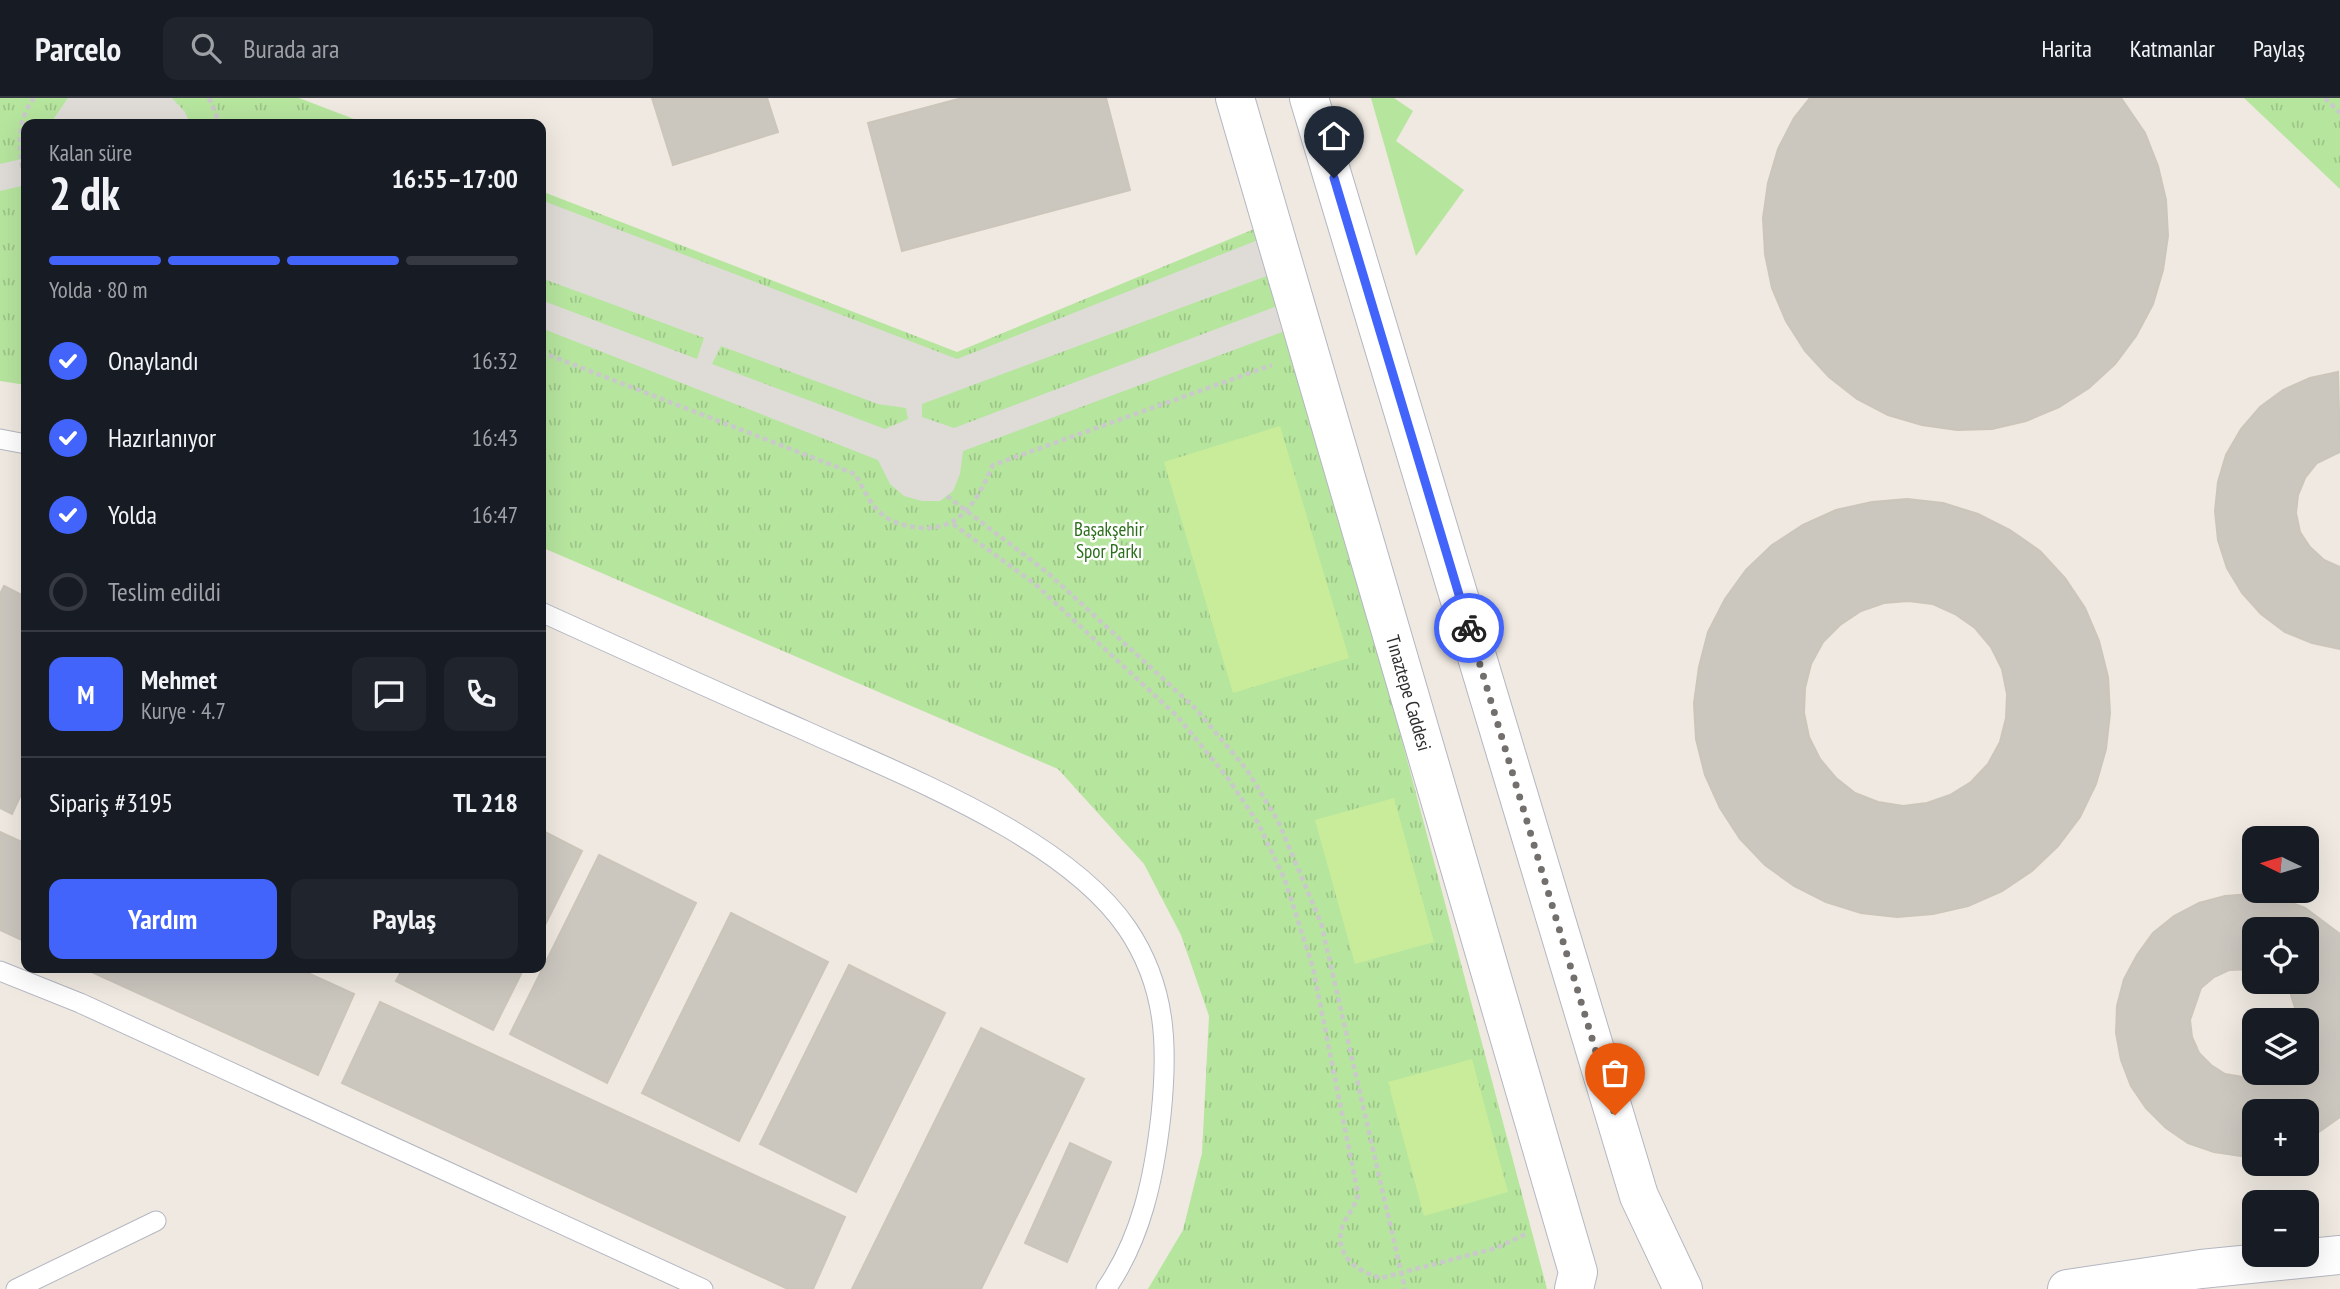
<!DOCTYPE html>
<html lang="tr">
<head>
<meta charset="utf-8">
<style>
	:root { --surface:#171b24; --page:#20242c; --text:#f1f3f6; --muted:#9ea1a6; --line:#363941; --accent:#4264fb }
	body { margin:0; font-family:"PT Sans Narrow",sans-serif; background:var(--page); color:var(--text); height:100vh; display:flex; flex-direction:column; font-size:26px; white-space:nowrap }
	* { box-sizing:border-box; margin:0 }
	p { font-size:23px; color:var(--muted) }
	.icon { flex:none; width:38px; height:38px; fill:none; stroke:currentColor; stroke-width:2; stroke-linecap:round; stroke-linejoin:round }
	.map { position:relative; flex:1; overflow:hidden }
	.drawer { position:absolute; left:21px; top:21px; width:525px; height:854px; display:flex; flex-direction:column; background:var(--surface); border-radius:14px; box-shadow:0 7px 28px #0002 }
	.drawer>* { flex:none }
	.needle { width:46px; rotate:275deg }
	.tools { position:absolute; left:2242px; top:728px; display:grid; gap:14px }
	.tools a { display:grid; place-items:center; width:77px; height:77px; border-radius:14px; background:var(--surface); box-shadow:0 7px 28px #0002; font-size:35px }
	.pin { position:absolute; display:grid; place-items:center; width:60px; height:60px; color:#fff; margin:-72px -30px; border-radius:50% 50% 50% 0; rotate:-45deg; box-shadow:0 0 7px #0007 }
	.pin .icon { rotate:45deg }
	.courier { position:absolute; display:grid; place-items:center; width:70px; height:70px; margin:-35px; border:5px solid #4264fb; border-radius:50%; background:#fff; color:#222; box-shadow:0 2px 9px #0007 }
	.summary em { font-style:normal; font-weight:800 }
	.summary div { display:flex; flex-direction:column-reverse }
	.summary { display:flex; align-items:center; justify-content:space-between; height:119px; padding:0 28px }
	h1 { font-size:46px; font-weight:800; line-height:52px }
	.bar { display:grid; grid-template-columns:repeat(4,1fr); gap:10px 7px; align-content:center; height:84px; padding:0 28px }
	.bar i { height:9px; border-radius:5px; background:var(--line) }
	.bar .on { background:var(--accent) }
	.bar p { grid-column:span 4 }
	.line { display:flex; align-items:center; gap:18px; padding:0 28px; border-top:2px solid var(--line) }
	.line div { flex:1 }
	.round { display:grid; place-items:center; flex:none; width:74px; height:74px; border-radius:14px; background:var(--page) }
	ol { padding:0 28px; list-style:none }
	li { display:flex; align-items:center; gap:21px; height:77px }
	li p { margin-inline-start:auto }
	li .icon { padding:7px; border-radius:50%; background:var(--accent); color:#fff; stroke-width:4 }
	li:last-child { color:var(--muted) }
	li i { width:38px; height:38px; border:4px solid var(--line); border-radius:50% }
	.cta { display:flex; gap:14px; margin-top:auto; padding:14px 28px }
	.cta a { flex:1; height:80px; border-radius:14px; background:var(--accent); color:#fff; font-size:28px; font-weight:800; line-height:80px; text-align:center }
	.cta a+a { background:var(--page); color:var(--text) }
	header { display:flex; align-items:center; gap:42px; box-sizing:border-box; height:98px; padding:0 35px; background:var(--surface); border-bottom:2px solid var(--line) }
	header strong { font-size:33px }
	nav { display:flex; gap:38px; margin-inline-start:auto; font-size:24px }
	.search { width:490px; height:63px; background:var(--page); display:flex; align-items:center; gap:18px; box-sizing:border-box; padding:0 24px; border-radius:14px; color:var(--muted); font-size:26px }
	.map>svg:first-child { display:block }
	.grass { fill:#b6e59e }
	.park { fill:url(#park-tufts) }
	.pitch { fill:#c9ec9a }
	.plaza { fill:#dfdcd8; fill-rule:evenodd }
	.building { fill:#cbc7bf; stroke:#cbc5ba; stroke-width:2; fill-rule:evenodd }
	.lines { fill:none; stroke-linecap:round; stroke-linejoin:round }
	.lane-casing { stroke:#b4b7c1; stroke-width:21 }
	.secondary-casing { stroke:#b4b7c1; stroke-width:40 }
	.path { stroke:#c9c9c9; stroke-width:4.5; stroke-dasharray:5 3.5; stroke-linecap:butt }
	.lane { stroke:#fff; stroke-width:19 }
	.secondary { stroke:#fff; stroke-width:38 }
	.done { stroke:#726f6d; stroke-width:7; stroke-dasharray:0 12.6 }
	.route { stroke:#4264fb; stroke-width:9 }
	.labels { text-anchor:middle; stroke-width:5; stroke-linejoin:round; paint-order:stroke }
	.park-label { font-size:19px; fill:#2c6e1b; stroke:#fff }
	.street-label { font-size:19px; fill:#2e2e2e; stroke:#fff }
</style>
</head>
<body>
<header>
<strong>Parcelo</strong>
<div class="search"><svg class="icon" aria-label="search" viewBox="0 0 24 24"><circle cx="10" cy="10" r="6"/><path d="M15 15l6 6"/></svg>Burada ara</div>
<nav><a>Harita</a><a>Katmanlar</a><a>Paylaş</a></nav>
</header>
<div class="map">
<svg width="2340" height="1191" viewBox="0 0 2340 1191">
	<defs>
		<pattern id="park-tufts" width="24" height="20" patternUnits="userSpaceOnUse" patternTransform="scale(1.75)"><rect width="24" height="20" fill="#b6e59e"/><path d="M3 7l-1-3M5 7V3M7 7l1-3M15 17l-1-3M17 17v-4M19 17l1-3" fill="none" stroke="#9dc588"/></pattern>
	</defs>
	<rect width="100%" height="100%" fill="#efe9e1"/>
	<path class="grass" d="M1371,0H1394L1413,13L1396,43L1464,92L1416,158Z"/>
	<path class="park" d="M0,0H299L367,26H26V287L0,283Z
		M2244,0H2340V91Z
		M541,93L957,254L1259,129L1293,230L1547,1191H1148L1183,1132L1202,1055L1209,918L1181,837L1144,766L1058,671L541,449Z"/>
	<path class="pitch" d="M1280,328L1349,560L1233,595L1164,364Z
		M1394,700L1434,844L1355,866L1315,722Z
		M1472,961L1508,1094L1424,1118L1388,984Z"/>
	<path class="plaza" d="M68,0H172L185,14L190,26H50Z
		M26,60V87L0,93V66Z
		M541,102L957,261L1263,140L1275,175L922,306V319L954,330L1285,205L1293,230L963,353L960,376L953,393L940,403H922L904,398L890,386L878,362L541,230V202L697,261L704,240L541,180ZM721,248L878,306L906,310L908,321L885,331L712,266Z"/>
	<path class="building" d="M652,0H767L778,34L673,67Z
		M962,0H1106L1130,92L902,153L868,25Z
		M1810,0H2121L2145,35L2158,68L2166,102L2168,138L2163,172L2153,206L2136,238L2115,266L2089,290L2059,309L2026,323L1992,331L1957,332L1922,327L1888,317L1857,301L1829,279L1805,253L1786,223L1772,190L1765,156L1763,120L1768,85L1778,51L1794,20Z
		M2338,274L2340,354L2317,365L2305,380L2298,397L2296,415L2300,434L2310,449L2324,462L2340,469V551L2312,545L2285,534L2261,516L2242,495L2227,470L2218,442L2215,413L2218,384L2226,357L2241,331L2260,309L2283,292L2310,280Z
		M1907,401L1943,405L1978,416L2010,432L2040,453L2065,480L2085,510L2099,543L2108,579L2110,615L2106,651L2096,686L2080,719L2058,748L2032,773L2002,793L1968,808L1933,816L1897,819L1861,815L1826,804L1794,788L1765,767L1740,741L1720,710L1705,677L1696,641L1694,605L1699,569L1708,534L1725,501L1746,472L1772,447L1803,427L1836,412L1872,404ZM1908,503L1933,506L1955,516L1975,530L1991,549L2002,571L2007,596L2006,620L2000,644L1988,666L1971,684L1950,697L1927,705L1903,708L1878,704L1855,695L1836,680L1820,661L1809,639L1804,615L1805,590L1811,566L1823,544L1840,527L1861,513L1884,505Z
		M4,488L26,499V686L12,716L0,710V496Z
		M541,732L582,753L541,835Z
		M0,734L26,746V844L0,832Z
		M599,757L696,805L607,985L510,936Z
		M2252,796L2279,800L2305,810L2340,836V1019L2306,1043V1013H2254V1057L2241,1058L2214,1054L2188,1045L2166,1030L2146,1010L2131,988L2121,962L2116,935L2117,908L2124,881L2137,857L2153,835L2174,818L2199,805L2225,798ZM2254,831H2306V884H2281L2290,894L2299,922H2306V975H2264L2243,979L2225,976L2211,967L2199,955L2192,939L2190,922L2201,890L2214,879L2229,872L2254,871Z
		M731,815L828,864L739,1043L642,995Z
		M849,867L945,915L856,1094L760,1046Z
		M83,870H297L354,896L318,977Z
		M403,870H524L493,932L396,883Z
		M380,904L845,1119L813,1191H788L342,985Z
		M981,930L1084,981L981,1191H852Z
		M1070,1045L1111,1064L1067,1164L1025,1145Z"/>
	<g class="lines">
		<defs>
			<path id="lane" d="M0,341L26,346
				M541,514C629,554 717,594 806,633C904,678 1065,739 1127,830C1167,889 1168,949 1161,1017C1154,1079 1142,1139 1106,1191
				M0,873L80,905L703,1191
				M16,1191L156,1123"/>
			<path id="secondary" d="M1235,0L1578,1174L1574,1191
				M1309,0L1639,1098L1683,1191
				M2067,1191L2201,1171L2340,1157"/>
		</defs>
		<use href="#lane" class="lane-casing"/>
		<use href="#secondary" class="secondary-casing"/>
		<path class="path" d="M209,0L220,26
			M2325,0L2340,15
			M26,86C19,57 14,25 34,0
			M541,254L855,376C864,391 871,410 887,420C896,426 911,429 923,430C963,431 978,400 993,367L1272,267
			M947,398L1048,475L1196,611L1247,672L1278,723L1321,825L1405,1191
			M953,426L1035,486L1177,618L1227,679L1258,725L1285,782L1313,870L1358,1096C1356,1109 1346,1117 1342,1130C1334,1158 1358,1174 1381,1180L1496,1150L1526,1136"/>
		<use href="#lane" class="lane"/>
		<use href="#secondary" class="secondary"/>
	</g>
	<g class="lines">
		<path class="done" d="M1469,530L1615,1017"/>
		<path class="route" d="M1334,80L1469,530"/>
	</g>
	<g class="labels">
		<g class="park-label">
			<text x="1109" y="438">Başakşehir<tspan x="1109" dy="22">Spor Parkı</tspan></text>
		</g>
		<g class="street-label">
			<text transform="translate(1409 595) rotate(74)" y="7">Tınaztepe Caddesi</text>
		</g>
	</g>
</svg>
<div class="tools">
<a><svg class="needle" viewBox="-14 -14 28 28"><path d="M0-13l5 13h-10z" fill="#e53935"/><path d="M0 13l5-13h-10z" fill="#9ea1a6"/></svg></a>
<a><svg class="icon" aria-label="locate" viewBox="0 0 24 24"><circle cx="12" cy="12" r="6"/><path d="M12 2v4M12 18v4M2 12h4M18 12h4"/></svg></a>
<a><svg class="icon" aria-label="layers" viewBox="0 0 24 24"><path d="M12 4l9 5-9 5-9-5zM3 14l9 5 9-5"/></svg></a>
<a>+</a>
<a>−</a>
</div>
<div class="pin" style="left:1615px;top:1017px;background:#ea580c"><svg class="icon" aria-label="bag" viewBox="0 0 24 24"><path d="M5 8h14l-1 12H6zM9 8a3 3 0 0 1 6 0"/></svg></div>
<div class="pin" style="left:1334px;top:80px;background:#1f2937"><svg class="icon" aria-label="home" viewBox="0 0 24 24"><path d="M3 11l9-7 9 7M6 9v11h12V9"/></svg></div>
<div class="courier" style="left:1469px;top:530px"><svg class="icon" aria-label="bike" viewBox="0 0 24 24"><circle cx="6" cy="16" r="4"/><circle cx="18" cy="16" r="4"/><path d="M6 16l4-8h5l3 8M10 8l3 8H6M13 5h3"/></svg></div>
<section class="drawer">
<div class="summary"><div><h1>2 dk</h1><p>Kalan süre</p></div><em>16:55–17:00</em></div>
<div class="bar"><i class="on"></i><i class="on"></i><i class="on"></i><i></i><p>Yolda · 80 m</p></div>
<ol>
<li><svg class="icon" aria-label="check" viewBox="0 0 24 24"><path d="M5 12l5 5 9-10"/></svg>Onaylandı<p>16:32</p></li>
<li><svg class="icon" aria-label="check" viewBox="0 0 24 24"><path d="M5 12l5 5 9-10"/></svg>Hazırlanıyor<p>16:43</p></li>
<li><svg class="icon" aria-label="check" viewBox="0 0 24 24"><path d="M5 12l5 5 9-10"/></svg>Yolda<p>16:47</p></li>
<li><i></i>Teslim edildi</li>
</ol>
<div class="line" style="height:126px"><b class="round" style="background:var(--accent);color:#fff">M</b><div><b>Mehmet</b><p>Kurye · 4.7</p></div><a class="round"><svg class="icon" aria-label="chat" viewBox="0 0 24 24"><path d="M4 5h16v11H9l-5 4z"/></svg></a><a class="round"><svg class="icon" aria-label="phone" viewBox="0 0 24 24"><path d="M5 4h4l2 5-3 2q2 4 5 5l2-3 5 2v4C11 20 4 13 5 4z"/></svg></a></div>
<div class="line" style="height:91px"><div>Sipariş #3195</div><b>TL 218</b></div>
<div class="cta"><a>Yardım</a><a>Paylaş</a></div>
</section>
</div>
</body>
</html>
